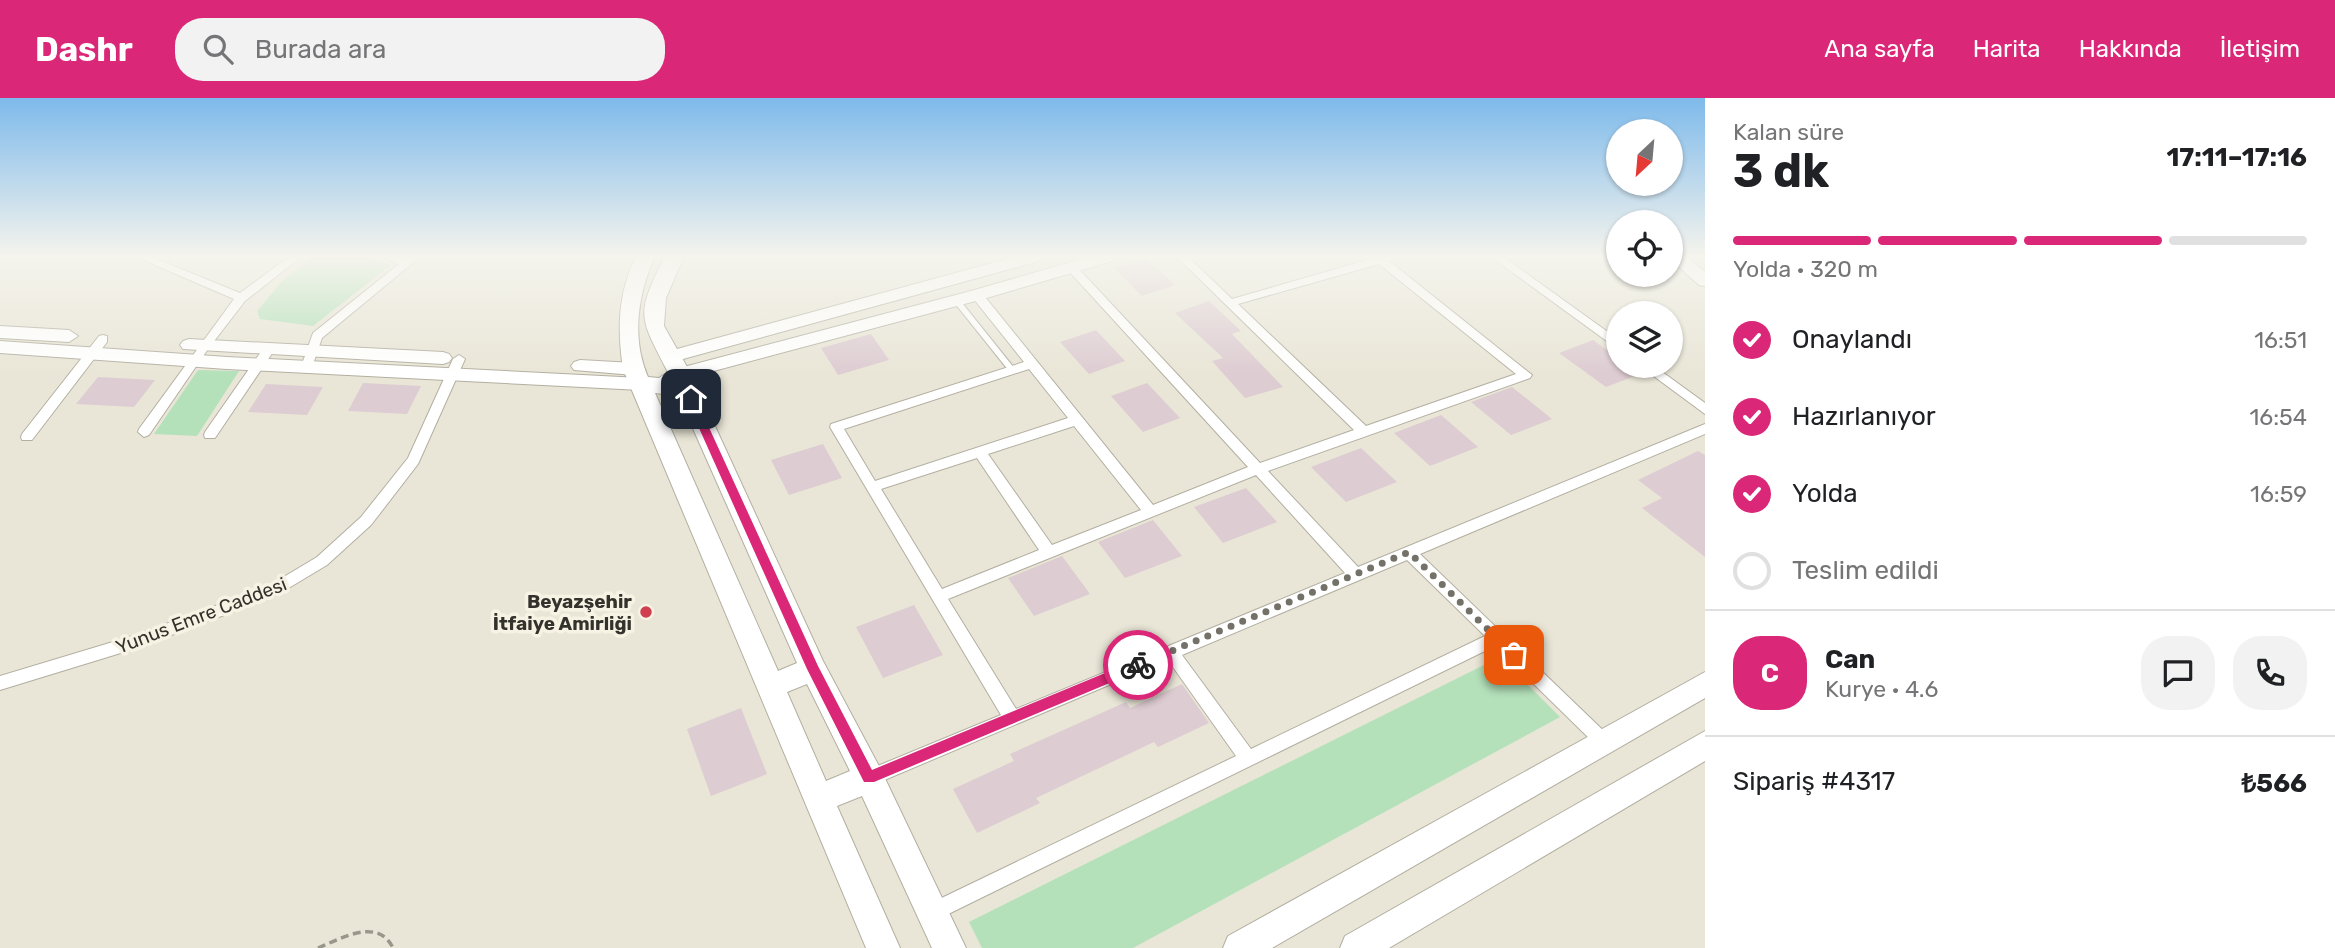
<!DOCTYPE html>
<html lang="tr">
<head>
<meta charset="utf-8">
<style>
	:root { --surface:#fff; --page:#f2f2f2; --text:#202124; --muted:#757577; --line:#e0e0e0; --accent:#db2777 }
	body { margin:0; font-family:Rubik,sans-serif; background:var(--page); color:var(--text); height:100vh; display:flex; flex-direction:column; font-size:26px; white-space:nowrap }
	* { box-sizing:border-box; margin:0 }
	p { font-size:23px; color:var(--muted) }
	.icon { flex:none; width:38px; height:38px; fill:none; stroke:currentColor; stroke-width:2; stroke-linecap:round; stroke-linejoin:round }
	.map { position:relative; flex:1; overflow:hidden }
	.sheet { display:flex; flex-direction:column; background:var(--surface); width:630px }
	.sheet>* { flex:none }
	.needle { width:46px; rotate:206deg }
	.controls { position:absolute; left:1606px; top:21px; display:grid; gap:14px }
	.controls a { display:grid; place-items:center; width:77px; height:77px; border-radius:50%; background:var(--surface); box-shadow:0 2px 5px #0004; font-size:35px }
	.pin { position:absolute; display:grid; place-items:center; width:60px; height:60px; color:#fff; margin:-30px; border-radius:14px; box-shadow:0 4px 10px #0006 }
	.courier { position:absolute; display:grid; place-items:center; width:70px; height:70px; margin:-35px; border:5px solid #db2777; border-radius:50%; background:#fff; color:#222; box-shadow:0 2px 9px #0007 }
	.summary em { font-style:normal; font-weight:700 }
	.summary div { display:flex; flex-direction:column-reverse }
	.summary { display:flex; align-items:center; justify-content:space-between; height:119px; padding:0 28px }
	h1 { font-size:46px; font-weight:700; line-height:52px }
	.bar { display:grid; grid-template-columns:repeat(4,1fr); gap:10px 7px; align-content:center; height:84px; padding:0 28px }
	.bar i { height:9px; border-radius:5px; background:var(--line) }
	.bar .selected { background:var(--accent) }
	.bar p { grid-column:span 4 }
	.line { display:flex; align-items:center; gap:18px; padding:0 28px; border-top:2px solid var(--line) }
	.line div { flex:1 }
	.round { display:grid; place-items:center; flex:none; width:74px; height:74px; border-radius:28px; background:var(--page) }
	ol { padding:0 28px; list-style:none }
	li { display:flex; align-items:center; gap:21px; height:77px }
	li p { margin-inline-start:auto }
	li .icon { padding:7px; border-radius:50%; background:var(--accent); color:#fff; stroke-width:4 }
	li:last-child { color:var(--muted) }
	li i { width:38px; height:38px; border:4px solid var(--line); border-radius:50% }
	header { display:flex; align-items:center; gap:42px; box-sizing:border-box; height:98px; padding:0 35px; background:var(--accent); color:#fff }
	header strong { font-size:33px }
	nav { display:flex; gap:38px; margin-inline-start:auto; font-size:24px }
	.search { width:490px; height:63px; background:var(--page); display:flex; align-items:center; gap:18px; box-sizing:border-box; padding:0 24px; border-radius:28px; color:var(--muted); font-size:26px }
	main { display:flex; flex:1; min-height:0 }
	.map>svg:first-child { display:block }
	.green { fill:#b4e1ba }
	.building { fill:#ddccd2 }
	.lines { fill:none; stroke-linecap:round; stroke-linejoin:round }
	.service-casing { stroke:#b2afa1; stroke-width:8 }
	.minor-casing { stroke:#b2afa1; stroke-width:2 }
	.secondary-casing { stroke:#b2afa1; stroke-width:2 }
	.trunk-casing { stroke:#b2afa1; stroke-width:2 }
	.path { stroke:#99978c; stroke-width:3.5; stroke-dasharray:8 4.5; stroke-linecap:butt }
	.service { stroke:#fff; stroke-width:6 }
	.minor { fill:#fff; fill-rule:evenodd }
	.secondary { fill:#fff; fill-rule:evenodd }
	.trunk { fill:#fff; fill-rule:evenodd }
	.route { fill:#db2777 }
	.done { stroke:#737168; stroke-width:7; stroke-dasharray:0 12.6 }
	.poi-dot { fill:#cf3f4f; stroke:#f7f3e4; stroke-width:2.5 }
	.labels { text-anchor:middle; stroke-width:7; stroke-linejoin:round; paint-order:stroke }
	.poi-label { font-size:19px; font-weight:bold; fill:#33322c; stroke:#f7f3e4; text-anchor:end }
	.street-label { font-size:19px; fill:#33322c; stroke:#f7f3e4 }
</style>
</head>
<body>
<header>
<strong>Dashr</strong>
<div class="search"><svg class="icon" aria-label="search" viewBox="0 0 24 24"><circle cx="10" cy="10" r="6"/><path d="M15 15l6 6"/></svg>Burada ara</div>
<nav><a>Ana sayfa</a><a>Harita</a><a>Hakkında</a><a>İletişim</a></nav>
</header>
<main>
<div class="map">
<svg width="1705" height="850" viewBox="0 0 1705 850">
	<rect width="100%" height="100%" fill="#e9e6d7"/>
	<path class="green" d="M314,158H365L391,167L313,228L260,221L257,213L284,181Z
		M198,272L239,273L197,338L154,336Z
		M1500,559L1560,619L1133,850H982L969,824Z"/>
	<path class="building" d="M1146,160L1175,187L1142,198L1114,170Z
		M1209,203L1241,233L1232,236L1283,289L1245,300L1212,263L1223,260L1175,215Z
		M1096,232L1125,263L1089,276L1060,244Z
		M871,236L889,262L838,277L821,250Z
		M1593,242L1619,261V268H1629L1640,276L1606,289L1559,255Z
		M98,279L155,282L134,309L76,306Z
		M363,285L421,288L407,316L348,313Z
		M1147,285L1180,320L1143,334L1111,298Z
		M266,286L323,289L307,317L248,314Z
		M1512,289L1552,321L1511,337L1471,304Z
		M1441,317L1478,349L1430,368L1394,335Z
		M823,346L842,380L789,397L771,362Z
		M1361,350L1397,384L1346,404L1311,369Z
		M1698,353L1705,357V459L1642,410L1662,400L1638,382Z
		M1246,390L1277,424L1223,445L1194,409Z
		M1153,422L1182,458L1125,480L1098,444Z
		M1062,458L1090,496L1034,518L1008,480Z
		M914,507L943,557L883,580L856,529Z
		M1182,586L1209,625L1158,649L1154,644L1036,700L1040,705L977,735L953,691L1014,663L1010,656L1126,604L1130,610Z
		M741,610L767,676L711,698L687,631Z"/>
	<g class="lines">
		<defs>
			<path id="service" d="M956,202L1012,272"/>
			<path id="minor" d="M134,158H149L240,195L290,158H302L245,203L208,251L149,337L144,339L138,334L139,331L234,201Z
				M382,158H398L406,161L409,158H421L322,240L311,272H303L301,269L313,235L399,166Z
				M1176,158H1187L1232,201L1381,158H1398L1389,163L1532,277L1530,280L1268,373L1358,469L1705,326V336L1420,456L1609,638L1611,643L1609,648L1603,651L1597,648L1495,548L932,824L925,822L923,815L925,808L1236,658L1168,562L875,686L869,688L863,686L861,680L863,674L1001,617L830,329L831,326L1024,264L973,200V194H981L1153,407L1248,369L1067,171V167H1075L1260,365L1354,332ZM1379,166L1516,276L1366,328L1238,206ZM1029,271L1068,320L875,383L844,331ZM1074,328L1141,412L1052,447L988,356ZM977,360L1039,452L942,491L881,391ZM1256,377L1345,475L1016,611L948,501ZM1407,462L1485,538L1251,651L1182,557Z
				M1490,158H1502L1619,242V252Z
				M1608,158H1619V164L1613,163Z
				M103,237L107,238V244L32,342H22L21,339L22,336L99,238Z
				M269,247L275,251L215,340H205L204,337L205,334L265,248Z
				M459,257L465,261L418,366L371,427L327,467L277,497L137,550L0,592V578L136,537L267,489L317,459L361,419L408,360L453,261Z
				M1640,268H1654L1705,305V316Z"/>
			<path id="secondary" d="M1018,158H1045L1043,162L672,264L663,258L666,254Z
				M1092,158H1118L1116,162L983,201L680,282L674,280L671,276L674,272L680,270L971,193Z
				M1671,158H1686L1705,174V188L1699,187L1671,162Z
				M1695,158H1705V165Z
				M0,228L69,232L78,238L69,244L0,240Z
				M189,241L443,254L449,256L452,260L449,264L443,266L183,251L180,247L183,243Z
				M0,243L227,259L641,280L648,281L650,286L648,291L641,292L227,271L0,255Z
				M580,262L634,265L640,267L643,271L640,275L634,277L574,272L571,268L574,264Z"/>
			<path id="trunk" d="M636,158H655C638,195 631,240 648,279L659,280L668,274C638,217 636,217 665,158H684L666,200L664,228L691,276L823,563L880,670L966,850H932L862,698L837,708L900,850H866L623,271C617,229 618,196 636,158ZM675,290L797,565L778,573L655,295L663,296ZM807,586L850,673L826,683L787,594Z
				M1705,574V600L1272,850H1223L1228,838Z
				M1705,633V663L1389,850H1340L1345,838Z"/>
		</defs>
		<use href="#service" class="service-casing"/>
		<use href="#minor" class="minor-casing"/>
		<use href="#secondary" class="secondary-casing"/>
		<use href="#trunk" class="trunk-casing"/>
		<path class="path" d="M318,850C342,840 378,819 393,850"/>
		<use href="#service" class="service"/>
		<use href="#minor" class="minor"/>
		<use href="#secondary" class="secondary"/>
		<use href="#trunk" class="trunk"/>
	</g>
	<linearGradient id="sky" x2="0" y2="1"><stop stop-color="#7ebaeb"/><stop offset="0.57" stop-color="#f5f4ed"/><stop offset="1" stop-color="#f5f4ed" stop-opacity="0"/></linearGradient>
	<rect width="1705" height="277" fill="url(#sky)"/>
	<path class="route" d="M691,297L696,301L818,568L872,672L1134,563H1143V571L874,684H864L807,571L686,301Z"/>
	<g class="lines">
		<path class="done" d="M1138,567L1409,454L1514,557"/>
	</g>
	<circle class="poi-dot" cx="646" cy="514" r="7"/>
	<g class="labels">
		<g class="poi-label">
			<text x="632" y="510">Beyazşehir<tspan x="632" dy="22">İtfaiye Amirliği</tspan></text>
		</g>
		<g class="street-label">
			<text transform="translate(201 517) rotate(-21)" y="7">Yunus Emre Caddesi</text>
		</g>
	</g>
</svg>
<div class="controls">
<a><svg class="needle" viewBox="-14 -14 28 28"><path d="M0-13l5 13h-10z" fill="#e53935"/><path d="M0 13l5-13h-10z" fill="#757577"/></svg></a>
<a><svg class="icon" aria-label="locate" viewBox="0 0 24 24"><circle cx="12" cy="12" r="6"/><path d="M12 2v4M12 18v4M2 12h4M18 12h4"/></svg></a>
<a><svg class="icon" aria-label="layers" viewBox="0 0 24 24"><path d="M12 4l9 5-9 5-9-5zM3 14l9 5 9-5"/></svg></a>
</div>
<div class="pin" style="left:1514px;top:557px;background:#ea580c"><svg class="icon" aria-label="bag" viewBox="0 0 24 24"><path d="M5 8h14l-1 12H6zM9 8a3 3 0 0 1 6 0"/></svg></div>
<div class="pin" style="left:691px;top:301px;background:#1f2937"><svg class="icon" aria-label="home" viewBox="0 0 24 24"><path d="M3 11l9-7 9 7M6 9v11h12V9"/></svg></div>
<div class="courier" style="left:1138px;top:567px"><svg class="icon" aria-label="bike" viewBox="0 0 24 24"><circle cx="6" cy="16" r="4"/><circle cx="18" cy="16" r="4"/><path d="M6 16l4-8h5l3 8M10 8l3 8H6M13 5h3"/></svg></div>
</div>
<section class="sheet">
<div class="summary"><div><h1>3 dk</h1><p>Kalan süre</p></div><em>17:11–17:16</em></div>
<div class="bar"><i class="selected"></i><i class="selected"></i><i class="selected"></i><i></i><p>Yolda · 320 m</p></div>
<ol>
<li><svg class="icon" aria-label="check" viewBox="0 0 24 24"><path d="M5 12l5 5 9-10"/></svg>Onaylandı<p>16:51</p></li>
<li><svg class="icon" aria-label="check" viewBox="0 0 24 24"><path d="M5 12l5 5 9-10"/></svg>Hazırlanıyor<p>16:54</p></li>
<li><svg class="icon" aria-label="check" viewBox="0 0 24 24"><path d="M5 12l5 5 9-10"/></svg>Yolda<p>16:59</p></li>
<li><i></i>Teslim edildi</li>
</ol>
<div class="line" style="height:126px"><b class="round" style="background:var(--accent);color:#fff">C</b><div><b>Can</b><p>Kurye · 4.6</p></div><a class="round"><svg class="icon" aria-label="chat" viewBox="0 0 24 24"><path d="M4 5h16v11H9l-5 4z"/></svg></a><a class="round"><svg class="icon" aria-label="phone" viewBox="0 0 24 24"><path d="M5 4h4l2 5-3 2q2 4 5 5l2-3 5 2v4C11 20 4 13 5 4z"/></svg></a></div>
<div class="line" style="height:91px"><div>Sipariş #4317</div><b>₺566</b></div>
</section>
</main>
</body>
</html>
